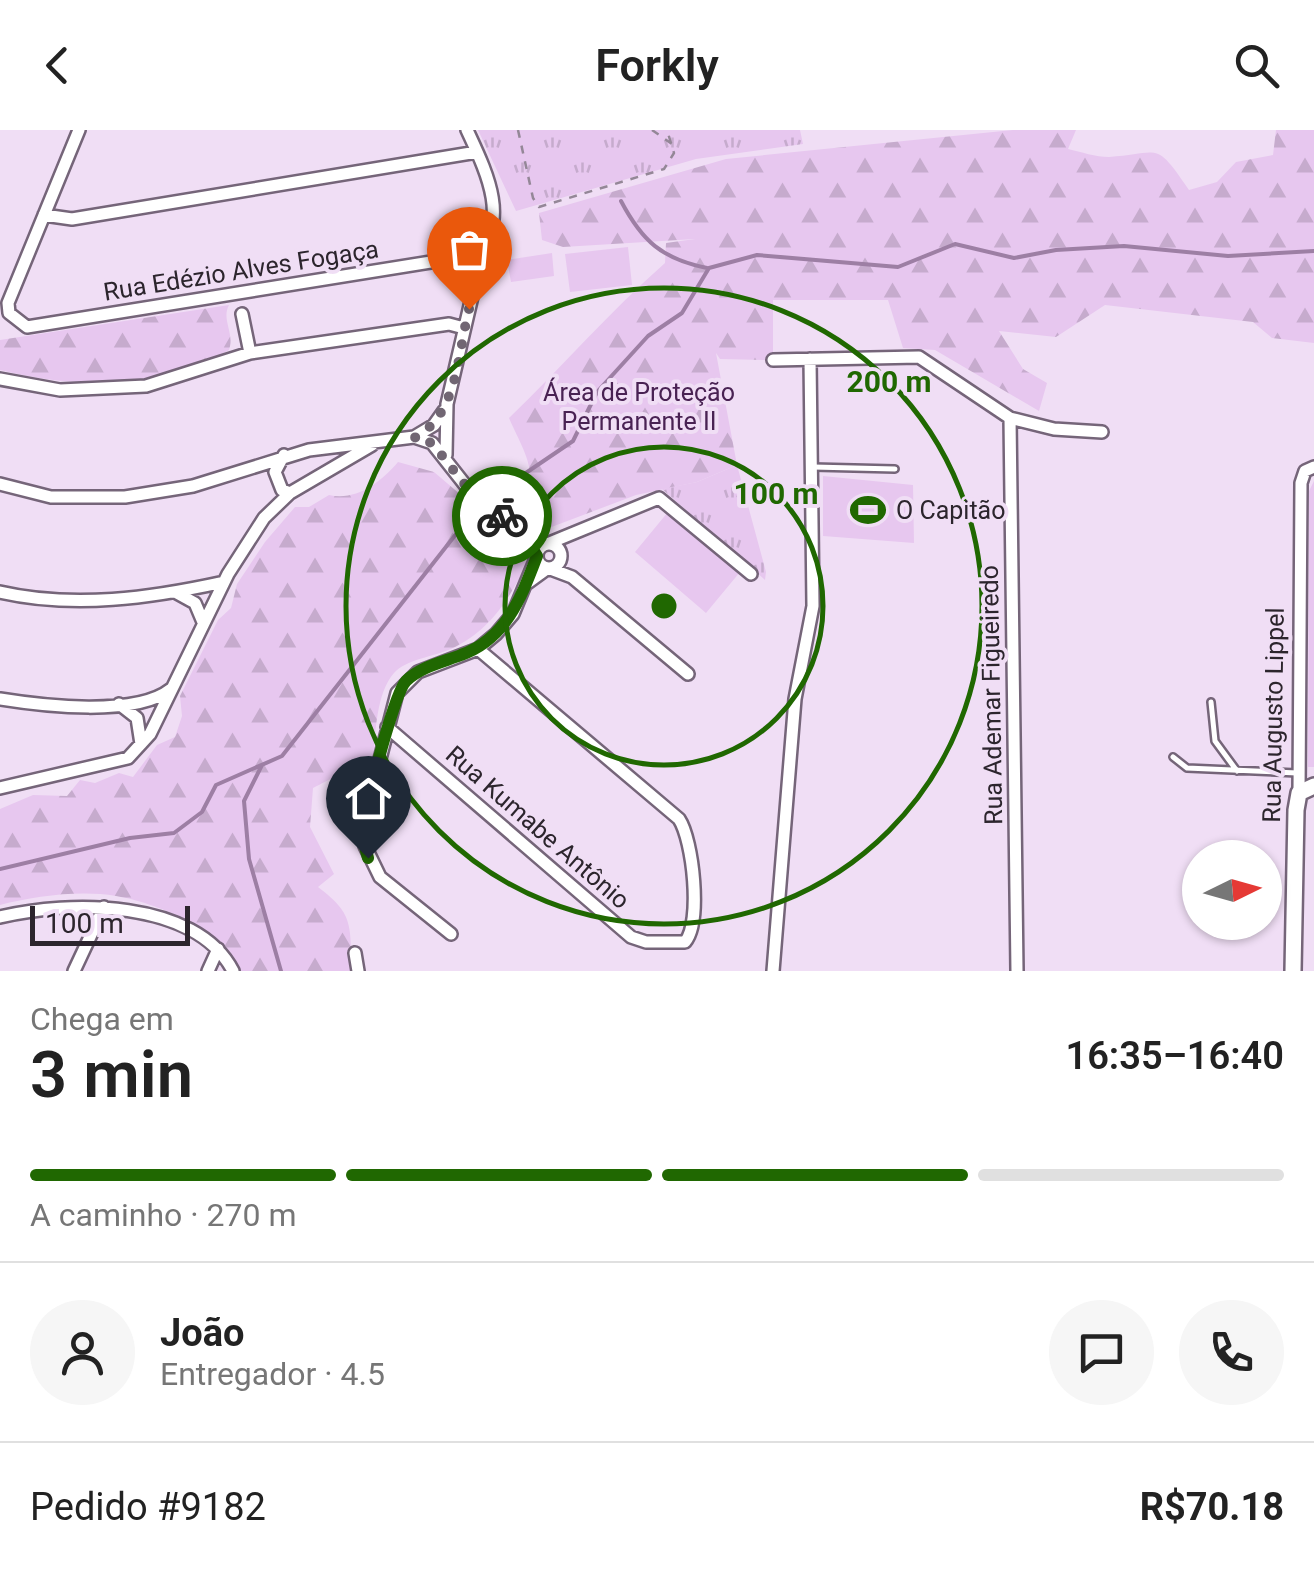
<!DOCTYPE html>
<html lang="pt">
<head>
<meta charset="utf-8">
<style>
	:root { --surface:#fff; --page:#f6f6f6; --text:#222; --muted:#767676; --line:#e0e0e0; --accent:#206801 }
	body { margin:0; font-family:Roboto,sans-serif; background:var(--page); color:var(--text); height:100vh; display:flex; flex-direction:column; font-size:38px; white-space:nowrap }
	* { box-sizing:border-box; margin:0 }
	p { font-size:32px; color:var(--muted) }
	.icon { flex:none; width:55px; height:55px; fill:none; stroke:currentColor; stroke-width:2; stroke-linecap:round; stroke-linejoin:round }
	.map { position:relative; height:841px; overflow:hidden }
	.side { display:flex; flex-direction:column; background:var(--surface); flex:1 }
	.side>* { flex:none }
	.needle { width:65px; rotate:85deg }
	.fabs { position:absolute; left:1182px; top:710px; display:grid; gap:20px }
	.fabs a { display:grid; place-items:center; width:100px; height:100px; border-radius:50%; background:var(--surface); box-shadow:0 2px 8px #0004; font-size:50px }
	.scale { position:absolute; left:30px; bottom:25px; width:160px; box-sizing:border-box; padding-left:10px; border:5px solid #2c252d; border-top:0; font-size:28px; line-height:35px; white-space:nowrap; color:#2c252d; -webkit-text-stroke:8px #f0def5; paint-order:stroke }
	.pin { position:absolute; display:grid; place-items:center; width:85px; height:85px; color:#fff; margin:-102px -42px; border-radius:50% 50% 50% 0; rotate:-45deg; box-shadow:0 0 10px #0007 }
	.pin .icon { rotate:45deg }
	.courier { position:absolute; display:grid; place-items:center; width:100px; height:100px; margin:-50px; border:8px solid #206801; border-radius:50%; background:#fff; color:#222; box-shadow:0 2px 12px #0007 }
	.overview em { font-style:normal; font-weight:600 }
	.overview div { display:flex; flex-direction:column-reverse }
	.overview { display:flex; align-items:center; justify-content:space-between; height:170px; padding:0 30px }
	h1 { font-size:65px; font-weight:600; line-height:75px }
	.bar { display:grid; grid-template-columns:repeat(4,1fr); gap:15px 10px; align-content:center; height:120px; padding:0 30px }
	.bar i { height:12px; border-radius:8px; background:var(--line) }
	.bar .on { background:var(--accent) }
	.bar p { grid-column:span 4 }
	.line { display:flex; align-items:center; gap:25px; padding:0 30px; border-top:2px solid var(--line) }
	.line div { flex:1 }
	.round { display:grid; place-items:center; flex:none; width:105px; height:105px; border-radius:52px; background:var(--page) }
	header { display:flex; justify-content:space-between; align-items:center; height:130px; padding:0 30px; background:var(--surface); font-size:45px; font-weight:600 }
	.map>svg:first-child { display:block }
	.grass { fill:#e7c7ef }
	.forest { fill:url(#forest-firs) }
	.park { fill:url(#park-tufts) }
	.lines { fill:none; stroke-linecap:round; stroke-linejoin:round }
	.stream { stroke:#9d7fa4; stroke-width:4 }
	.lane-casing { stroke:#756579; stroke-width:10 }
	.street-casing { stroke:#756579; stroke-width:16 }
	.secondary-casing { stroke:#756579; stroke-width:20 }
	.path { stroke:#948797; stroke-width:2.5; stroke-dasharray:8 8; stroke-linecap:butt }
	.lane { stroke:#fff; stroke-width:5 }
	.street { stroke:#fff; stroke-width:11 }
	.secondary { stroke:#fff; stroke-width:15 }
	.done { stroke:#716673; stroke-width:10; stroke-dasharray:0 18 }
	.route { stroke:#206801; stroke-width:12 }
	.ring { fill:none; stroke:#206801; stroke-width:5 }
	.labels { text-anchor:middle; stroke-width:8; stroke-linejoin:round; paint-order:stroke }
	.street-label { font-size:25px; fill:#2c252d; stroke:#f0def5 }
	.park-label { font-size:25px; fill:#492253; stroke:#f0def5 }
	.poi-label { font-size:25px; fill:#2c252d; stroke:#f0def5; text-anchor:start }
	.centre { fill:#206801; stroke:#f0def5; stroke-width:5 }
	.ring-label { font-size:30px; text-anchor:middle; font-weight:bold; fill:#206801; stroke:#f0def5; stroke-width:8; stroke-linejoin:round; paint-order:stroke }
</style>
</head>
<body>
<header><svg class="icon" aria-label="back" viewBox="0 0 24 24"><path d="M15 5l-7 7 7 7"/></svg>Forkly<svg class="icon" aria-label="search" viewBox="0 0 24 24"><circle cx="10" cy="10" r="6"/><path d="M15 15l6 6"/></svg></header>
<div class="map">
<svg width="1314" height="841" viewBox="0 0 1314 841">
	<defs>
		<pattern id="forest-firs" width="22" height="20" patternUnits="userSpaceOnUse" patternTransform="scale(2.5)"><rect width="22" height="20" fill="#e7c7ef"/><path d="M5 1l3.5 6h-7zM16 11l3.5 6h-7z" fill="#c6abcd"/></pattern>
		<pattern id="park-tufts" width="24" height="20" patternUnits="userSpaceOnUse" patternTransform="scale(2.5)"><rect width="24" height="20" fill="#e7c7ef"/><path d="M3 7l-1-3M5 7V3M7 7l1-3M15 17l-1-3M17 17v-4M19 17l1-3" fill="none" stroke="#c6abcd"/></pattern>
	</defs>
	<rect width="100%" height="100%" fill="#f0def5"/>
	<path class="grass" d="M628,117L632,155L570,162L565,124Z
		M552,123L554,146L511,152L507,130Z
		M823,346L913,355L914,413L823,406Z
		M1314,351V637H1308L1309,361Z
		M668,382L740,442L706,483L635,422Z"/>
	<path class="forest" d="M1013,0H1076L1068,19C1081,22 1096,27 1109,27C1161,23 1155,10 1189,60L1217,52L1236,32L1273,25L1276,0H1314V213L1272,208L1253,192L1105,175L1056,207L999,201L1023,239L1047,253L1039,281L935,220L903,218L888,170H773V222L766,230L720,229L716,223L737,335L697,352L636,365L541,401L526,373C539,341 522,318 509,288C562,237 609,182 665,133L666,113L695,109L563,117L542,110L539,83L726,29Z
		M229,175C221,190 235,203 229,220C161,260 74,259 0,240V210Z
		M398,332L434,342L521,416L527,434C508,470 491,500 451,519C435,526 405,530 394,543C376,564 376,601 373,627L313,658L310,697L334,744L318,757C357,786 348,797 353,841H238C227,801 154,772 116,766C80,760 35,766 0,775V679L33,665L67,666L80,650L95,653L119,643L133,647L157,615L175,607L182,586L180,566L218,490L231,478L237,454L265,412L295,377H309L329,365C356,371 380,353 398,332Z"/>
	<path class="park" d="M478,0H800L803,14L696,29L516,81Z
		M737,335L766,442L765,450L662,359L697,352Z"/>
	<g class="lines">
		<path class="stream" d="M621,71C642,111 662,129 707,138
			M514,351L573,311L597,262L648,206L682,183L709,138L757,125L898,137L955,114L1014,128L1056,120L1124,116L1228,126L1314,121
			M262,635L244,671L249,729L281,841
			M0,739L130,708L174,703L202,682L216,655L282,626L460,399"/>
		<defs>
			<path id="lane" d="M813,337L895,339
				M1211,572L1215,611L1237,641
				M1173,627L1187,638L1297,643"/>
			<path id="street" d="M79,0L8,173L9,183L27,197L474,125C513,92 484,37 467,0
				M44,85L72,89L477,22
				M242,184L250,223
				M773,230L919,227L1010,288L1054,299L1102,302
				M0,249L60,260L146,256L250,223L449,194L464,198
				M1010,288L1017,841
				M414,307L434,295L444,281
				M284,325L275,342L282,360L290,363
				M446,325L447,274L478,141
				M0,354L51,367H125L193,356L309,320L414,307L432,313L466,356L523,403L547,414L659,368L751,444
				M537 426a12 12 0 1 1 24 0a12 12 0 1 1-24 0Z
				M526,454L548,438L572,447L688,544
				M0,462C74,479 151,468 224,452
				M175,462L195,473L203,492
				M0,569C43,576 136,587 171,559
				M119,574L137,588L141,614
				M387,597L631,807L646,812H685C702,792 693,710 679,689L478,519
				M0,658L128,628L150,604L228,444L264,388L290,363L372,315
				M1299,663L1301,353L1305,341L1314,337
				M0,787C68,770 196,769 233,841
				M451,804L380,747L365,716L364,691L397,563L418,542L478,519L496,504L513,484L537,426L523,403
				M355,823L358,841
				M74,841L104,777
				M208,841L218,819
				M773,841L795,569L813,476L810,229"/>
			<path id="secondary" d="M1293,841L1296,680L1299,663L1314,656"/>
		</defs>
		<use href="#lane" class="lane-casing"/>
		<use href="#street" class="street-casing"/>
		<use href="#secondary" class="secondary-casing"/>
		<path class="path" d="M518,0L533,68L539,77L664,39L674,23L667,0
			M652,0L672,14"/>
		<use href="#lane" class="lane"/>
		<use href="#street" class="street"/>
		<use href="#secondary" class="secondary"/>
	</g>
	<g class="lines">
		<path class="done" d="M469,179C458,222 458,286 414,308L432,313L466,356L502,386"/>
		<path class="route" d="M368,728C364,715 362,703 364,690C367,669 395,562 406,551C420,537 443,532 461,525C506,509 521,468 537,426L523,404L502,386"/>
	</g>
	<g class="ring">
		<circle cx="664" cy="476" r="159"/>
		<circle cx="664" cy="476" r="318"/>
	</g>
	<defs>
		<symbol id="stadium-bare" viewBox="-9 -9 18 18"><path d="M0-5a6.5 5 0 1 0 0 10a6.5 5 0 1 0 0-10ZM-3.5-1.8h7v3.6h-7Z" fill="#206801" stroke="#f0def5" stroke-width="2.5" paint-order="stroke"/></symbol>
	</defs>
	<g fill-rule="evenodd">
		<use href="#stadium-bare" x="843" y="355" width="50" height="50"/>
	</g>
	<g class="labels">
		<g class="street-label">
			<text transform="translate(241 140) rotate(-9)" y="9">Rua Edézio Alves Fogaça</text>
			<text transform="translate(991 565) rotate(-91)" y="9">Rua Ademar Figueiredo</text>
			<text transform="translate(1273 585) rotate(-89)" y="9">Rua Augusto Lippel</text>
			<text transform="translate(538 697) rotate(41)" y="9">Rua Kumabe Antônio</text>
		</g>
		<g class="park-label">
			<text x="639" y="271">Área de Proteção<tspan x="639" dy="29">Permanente II</tspan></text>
		</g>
		<g class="poi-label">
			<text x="896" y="389">O Capitão</text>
		</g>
	</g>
	<circle cx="664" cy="476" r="15" class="centre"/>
	<g class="ring-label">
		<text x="889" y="262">200 m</text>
		<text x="776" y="374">100 m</text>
	</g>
</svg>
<div class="fabs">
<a><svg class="needle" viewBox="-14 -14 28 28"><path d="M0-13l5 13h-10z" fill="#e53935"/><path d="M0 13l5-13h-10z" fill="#767676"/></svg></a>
</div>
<div class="scale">100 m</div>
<div class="pin" style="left:469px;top:179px;background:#ea580c"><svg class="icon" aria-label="bag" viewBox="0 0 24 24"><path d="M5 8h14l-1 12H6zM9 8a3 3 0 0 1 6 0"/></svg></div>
<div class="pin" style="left:368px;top:728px;background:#1f2937"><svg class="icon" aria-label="home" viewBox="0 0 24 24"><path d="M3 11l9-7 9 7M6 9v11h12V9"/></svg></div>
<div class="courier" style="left:502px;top:386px"><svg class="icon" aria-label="bike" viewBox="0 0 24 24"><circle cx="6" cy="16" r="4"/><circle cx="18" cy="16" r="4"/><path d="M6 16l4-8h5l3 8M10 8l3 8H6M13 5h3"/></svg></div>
</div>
<section class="side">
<div class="overview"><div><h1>3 min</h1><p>Chega em</p></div><em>16:35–16:40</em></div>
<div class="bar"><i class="on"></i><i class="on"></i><i class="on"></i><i></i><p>A caminho · 270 m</p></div>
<div class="line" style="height:180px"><a class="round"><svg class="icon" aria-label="person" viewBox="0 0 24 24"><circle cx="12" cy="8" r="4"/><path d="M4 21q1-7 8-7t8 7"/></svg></a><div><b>João</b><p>Entregador · 4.5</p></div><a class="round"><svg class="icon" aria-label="chat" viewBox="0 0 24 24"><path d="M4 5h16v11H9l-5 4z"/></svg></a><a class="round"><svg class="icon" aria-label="phone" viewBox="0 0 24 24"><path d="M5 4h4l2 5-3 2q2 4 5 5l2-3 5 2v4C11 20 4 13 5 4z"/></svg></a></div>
<div class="line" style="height:130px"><div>Pedido #9182</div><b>R$70.18</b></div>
</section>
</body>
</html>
